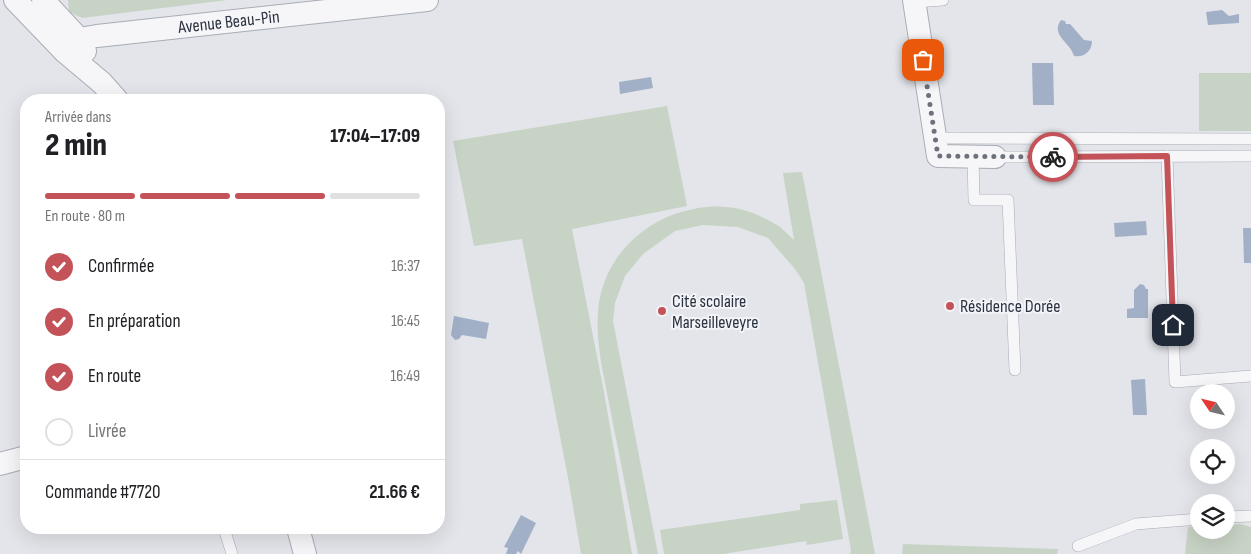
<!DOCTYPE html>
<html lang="fr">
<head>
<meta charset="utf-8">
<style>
	:root { --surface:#fff; --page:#f6f6f6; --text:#202124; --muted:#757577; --line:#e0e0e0; --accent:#c45359 }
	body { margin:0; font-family:"Sofia Sans Condensed",sans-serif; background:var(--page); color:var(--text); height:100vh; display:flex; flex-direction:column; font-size:19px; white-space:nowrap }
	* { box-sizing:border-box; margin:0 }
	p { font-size:16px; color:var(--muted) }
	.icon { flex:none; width:28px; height:28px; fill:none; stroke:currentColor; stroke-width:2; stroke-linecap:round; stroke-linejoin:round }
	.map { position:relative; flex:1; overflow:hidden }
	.drawer { position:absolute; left:20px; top:94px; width:425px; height:440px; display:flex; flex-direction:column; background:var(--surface); border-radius:20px; box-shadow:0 5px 20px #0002 }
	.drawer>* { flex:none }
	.needle { width:32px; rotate:305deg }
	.controls { position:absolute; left:1190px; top:384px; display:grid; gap:10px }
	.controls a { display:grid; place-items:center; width:45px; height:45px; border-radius:50%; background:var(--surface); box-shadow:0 5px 20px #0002; font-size:25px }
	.pin { position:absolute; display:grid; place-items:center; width:42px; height:42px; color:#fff; margin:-21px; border-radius:10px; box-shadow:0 2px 8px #0006 }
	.courier { position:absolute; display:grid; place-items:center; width:50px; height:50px; margin:-25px; border:4px solid #c45359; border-radius:50%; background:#fff; color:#222; box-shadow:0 1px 6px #0007 }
	.head em { font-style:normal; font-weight:800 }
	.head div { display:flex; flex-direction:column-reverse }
	.head { display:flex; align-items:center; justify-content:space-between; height:85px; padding:0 25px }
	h1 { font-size:32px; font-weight:800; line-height:38px }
	.bar { display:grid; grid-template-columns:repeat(4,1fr); gap:8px 5px; align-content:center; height:60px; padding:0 25px }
	.bar i { height:6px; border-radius:4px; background:var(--line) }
	.bar .active { background:var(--accent) }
	.bar p { grid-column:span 4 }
	.line { display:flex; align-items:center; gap:12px; padding:0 25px; border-top:1px solid var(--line) }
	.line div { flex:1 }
	ol { padding:0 25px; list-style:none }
	li { display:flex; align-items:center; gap:15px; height:55px }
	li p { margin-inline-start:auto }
	li .icon { padding:5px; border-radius:50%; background:var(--accent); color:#fff; stroke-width:4 }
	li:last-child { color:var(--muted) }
	li i { width:28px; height:28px; border:2px solid var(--line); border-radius:50% }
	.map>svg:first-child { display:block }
	.green { fill:#c7d3c5 }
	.water { fill:#a1b0c7 }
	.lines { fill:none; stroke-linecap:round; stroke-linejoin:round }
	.service-casing { stroke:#a8acb4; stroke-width:12 }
	.minor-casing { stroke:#a8acb4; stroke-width:24 }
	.service { stroke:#f6f6f9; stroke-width:11 }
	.minor { stroke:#f6f6f9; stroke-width:22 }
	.done { stroke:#6c717c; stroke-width:5; stroke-dasharray:0 9 }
	.route { stroke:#c45359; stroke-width:6 }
	.poi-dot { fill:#c45359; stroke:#f3f4f8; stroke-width:2 }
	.labels { text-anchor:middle; stroke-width:4; stroke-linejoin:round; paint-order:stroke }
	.street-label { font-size:18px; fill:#2c3241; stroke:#f3f4f8 }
	.poi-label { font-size:18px; fill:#2c3241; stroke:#f3f4f8; text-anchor:start }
</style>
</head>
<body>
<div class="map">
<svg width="1251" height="554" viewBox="0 0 1251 554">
	<rect width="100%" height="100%" fill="#e3e5ea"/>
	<path class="green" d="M68,0H227L82,18L69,12Z
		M1199,73H1251V131H1199Z
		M667,106L687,206L572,229L604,392L632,554H581L569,483L522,239L474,246L453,141Z
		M802,172L875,554H850L851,550L804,283L795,269L768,238L738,227L703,225L675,231L643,254L625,276L615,303L613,321L658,554H638C630,511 622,467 613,424C607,388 595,348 598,312C601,266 633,229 675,214C714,201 746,205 780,227C785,231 789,236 794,240L783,173Z
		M837,500L843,539L807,545L806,541L723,554H664L660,530L800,510V504Z
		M1240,524L1251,527V554H1185L1188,527L1199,526V530H1226V525Z
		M903,544L1058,549L1057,554H902Z"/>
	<path class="water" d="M1222,10L1229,16L1239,14V23L1208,25L1206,12Z
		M1061,20L1065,21L1066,24H1070L1084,40L1092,41C1092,51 1084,58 1074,56C1071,43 1050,35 1061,20Z
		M1032,63H1053L1054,105H1033Z
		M651,77L653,88L620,94L619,82Z
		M1146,221L1147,235L1115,237L1114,223Z
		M1243,228H1251V263H1244Z
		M1140,284L1144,285L1146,289H1148V318H1127V309L1134,308V290Z
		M454,316L489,323L486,339L462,335L459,339L455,340L451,335Z
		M1145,379L1147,415H1133L1131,380Z
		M521,515L536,523L521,554L518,551L516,554H506L508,548L504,547Z"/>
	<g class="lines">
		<defs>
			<path id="service" d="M914,2L943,0
				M935,138L1251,139
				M1167,156L1175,382L1251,376
				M973,157L974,200H1008L1015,370
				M995,157L1251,156
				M1226,517L1251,516
				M224,528L232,554
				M1078,546L1136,524L1199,519"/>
			<g id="minor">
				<path d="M15,0L64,51L102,83L117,100"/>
				<path d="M43,0L79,39L85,51"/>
				<path d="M914,0L938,156L995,157"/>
				<path id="s1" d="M64,51L79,39L97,36L427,0"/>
				<path d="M0,464L26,457"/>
				<path d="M298,528L305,554"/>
			</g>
		</defs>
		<use href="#service" class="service-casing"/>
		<use href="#minor" class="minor-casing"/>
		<use href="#service" class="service"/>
		<use href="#minor" class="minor"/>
	</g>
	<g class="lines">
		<path class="done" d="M923,60L938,156L1053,157"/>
		<path class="route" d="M1053,157L1167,156L1173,325"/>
	</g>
	<g class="poi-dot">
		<circle cx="950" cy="306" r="5"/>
		<circle cx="662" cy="311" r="5"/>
	</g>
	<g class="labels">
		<g class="street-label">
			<text dy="6" stroke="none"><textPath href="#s1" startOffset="170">Avenue Beau-Pin</textPath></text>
		</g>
		<g class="poi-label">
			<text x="672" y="307">Cité scolaire<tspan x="672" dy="21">Marseilleveyre</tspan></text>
			<text x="960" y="312">Résidence Dorée</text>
		</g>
	</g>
</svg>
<div class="controls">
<a><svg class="needle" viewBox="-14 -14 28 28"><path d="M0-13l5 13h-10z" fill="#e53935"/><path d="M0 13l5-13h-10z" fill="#757577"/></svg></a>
<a><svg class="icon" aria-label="locate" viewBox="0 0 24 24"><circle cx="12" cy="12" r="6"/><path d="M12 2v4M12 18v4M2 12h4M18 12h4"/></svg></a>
<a><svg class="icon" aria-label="layers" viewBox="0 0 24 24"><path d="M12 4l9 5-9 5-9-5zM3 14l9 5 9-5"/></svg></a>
</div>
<div class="pin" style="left:923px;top:60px;background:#ea580c"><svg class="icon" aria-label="bag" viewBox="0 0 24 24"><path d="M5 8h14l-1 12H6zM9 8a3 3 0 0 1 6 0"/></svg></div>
<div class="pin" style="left:1173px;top:325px;background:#1f2937"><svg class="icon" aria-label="home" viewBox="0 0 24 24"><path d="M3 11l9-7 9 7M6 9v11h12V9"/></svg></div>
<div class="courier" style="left:1053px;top:157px"><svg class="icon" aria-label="bike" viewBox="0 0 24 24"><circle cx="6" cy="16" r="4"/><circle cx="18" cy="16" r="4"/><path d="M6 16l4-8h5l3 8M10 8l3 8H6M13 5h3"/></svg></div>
<section class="drawer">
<div class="head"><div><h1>2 min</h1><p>Arrivée dans</p></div><em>17:04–17:09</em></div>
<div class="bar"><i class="active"></i><i class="active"></i><i class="active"></i><i></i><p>En route · 80 m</p></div>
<ol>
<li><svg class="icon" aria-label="check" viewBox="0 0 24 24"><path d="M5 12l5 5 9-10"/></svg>Confirmée<p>16:37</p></li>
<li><svg class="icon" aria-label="check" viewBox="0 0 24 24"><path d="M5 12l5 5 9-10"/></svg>En préparation<p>16:45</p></li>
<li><svg class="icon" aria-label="check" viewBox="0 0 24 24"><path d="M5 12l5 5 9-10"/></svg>En route<p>16:49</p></li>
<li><i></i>Livrée</li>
</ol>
<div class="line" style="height:65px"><div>Commande #7720</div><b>21.66 €</b></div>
</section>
</div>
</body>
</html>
